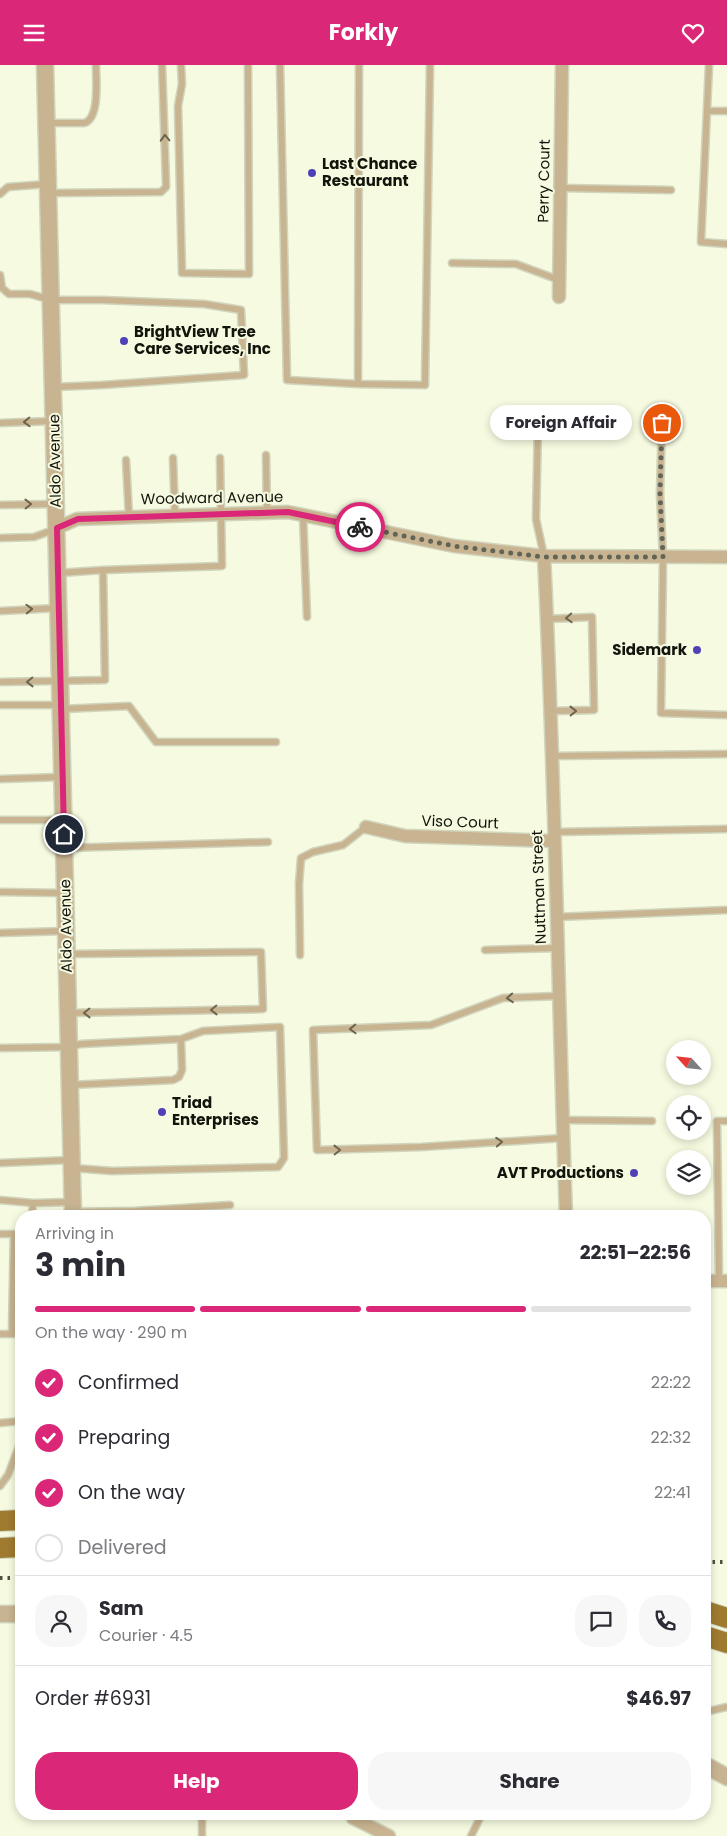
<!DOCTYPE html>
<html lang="en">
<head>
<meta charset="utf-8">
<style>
	:root { --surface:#fff; --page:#f7f7f7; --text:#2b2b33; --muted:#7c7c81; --line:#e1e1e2; --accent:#db2777 }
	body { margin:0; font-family:Poppins,sans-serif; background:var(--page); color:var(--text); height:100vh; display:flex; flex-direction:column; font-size:19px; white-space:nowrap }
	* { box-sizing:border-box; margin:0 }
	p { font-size:16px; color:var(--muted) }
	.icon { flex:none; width:28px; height:28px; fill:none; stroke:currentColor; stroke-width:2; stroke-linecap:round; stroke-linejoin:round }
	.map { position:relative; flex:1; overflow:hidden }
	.sheet { position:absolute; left:15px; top:1145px; width:696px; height:610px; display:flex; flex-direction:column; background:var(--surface); border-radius:20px; box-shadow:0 2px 8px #0003 }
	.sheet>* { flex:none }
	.needle { width:32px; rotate:297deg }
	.fabs { position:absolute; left:666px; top:975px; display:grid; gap:10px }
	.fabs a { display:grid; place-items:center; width:45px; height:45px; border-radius:50%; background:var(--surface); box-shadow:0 2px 8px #0003; font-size:25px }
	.pin { position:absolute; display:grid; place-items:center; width:42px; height:42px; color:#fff; margin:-21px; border:2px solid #fff; border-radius:50%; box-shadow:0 1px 5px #0007 }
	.courier { position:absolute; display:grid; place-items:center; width:50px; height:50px; margin:-25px; border:4px solid #db2777; border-radius:50%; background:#fff; color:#222; box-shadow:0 1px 6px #0007 }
	.bubble { position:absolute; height:35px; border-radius:18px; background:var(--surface); box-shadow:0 2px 8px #0003; font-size:16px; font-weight:700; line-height:35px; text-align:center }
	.overview em { font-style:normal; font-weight:700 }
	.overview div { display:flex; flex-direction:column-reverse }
	.overview { display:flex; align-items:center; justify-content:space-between; height:85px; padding:0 20px }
	h1 { font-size:32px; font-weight:700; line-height:38px }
	.bar { display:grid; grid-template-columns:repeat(4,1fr); gap:8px 5px; align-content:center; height:60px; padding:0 20px }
	.bar i { height:6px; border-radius:4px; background:var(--line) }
	.bar .active { background:var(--accent) }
	.bar p { grid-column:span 4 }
	.line { display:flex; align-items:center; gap:12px; padding:0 20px; border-top:1px solid var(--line) }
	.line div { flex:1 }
	.round { display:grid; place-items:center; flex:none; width:52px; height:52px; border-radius:20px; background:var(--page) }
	ol { padding:0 20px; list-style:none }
	li { display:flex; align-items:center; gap:15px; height:55px }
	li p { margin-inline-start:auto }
	li .icon { padding:5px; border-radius:50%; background:var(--accent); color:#fff; stroke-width:4 }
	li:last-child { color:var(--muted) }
	li i { width:28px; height:28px; border:2px solid var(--line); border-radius:50% }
	.action { display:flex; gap:10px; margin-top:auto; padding:10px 20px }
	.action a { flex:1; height:58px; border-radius:20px; background:var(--accent); color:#fff; font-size:20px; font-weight:700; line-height:58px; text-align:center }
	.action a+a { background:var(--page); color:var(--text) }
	header { display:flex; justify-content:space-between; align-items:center; height:65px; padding:0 20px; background:var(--accent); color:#fff; font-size:22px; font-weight:700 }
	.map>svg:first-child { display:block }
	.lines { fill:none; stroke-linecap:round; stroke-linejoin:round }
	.service-casing { stroke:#d1d5be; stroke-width:9 }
	.minor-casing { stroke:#d1d5be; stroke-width:15 }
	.tertiary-casing { stroke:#d1d5be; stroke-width:19 }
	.primary-casing { stroke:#d1d5be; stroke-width:22 }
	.service { stroke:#c8b490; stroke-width:6 }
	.minor { stroke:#c8b490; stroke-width:12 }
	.tertiary { stroke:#c8b490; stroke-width:16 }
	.primary { stroke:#9f7b2f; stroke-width:20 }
	.rail { stroke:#4e5042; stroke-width:4; stroke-dasharray:2.5 5; stroke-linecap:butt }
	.oneway { stroke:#6e644e }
	.done { stroke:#626456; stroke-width:5; stroke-dasharray:0 9 }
	.route { stroke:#db2777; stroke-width:6 }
	.poi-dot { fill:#4f40b8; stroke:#f5fae0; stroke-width:2 }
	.labels { text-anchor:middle; stroke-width:4; stroke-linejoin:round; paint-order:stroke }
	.poi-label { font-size:15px; font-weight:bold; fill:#13140b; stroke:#f5fae0; text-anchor:start }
	.street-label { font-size:15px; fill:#13140b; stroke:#f5fae0 }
</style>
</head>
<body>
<header><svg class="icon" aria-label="menu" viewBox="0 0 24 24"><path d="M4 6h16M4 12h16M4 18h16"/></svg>Forkly<svg class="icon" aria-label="heart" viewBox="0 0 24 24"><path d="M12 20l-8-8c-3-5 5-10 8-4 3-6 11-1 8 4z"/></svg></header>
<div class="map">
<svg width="727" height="1771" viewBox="0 0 727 1771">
	<rect width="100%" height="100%" fill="#f5fae0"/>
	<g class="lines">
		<defs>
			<path id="service" d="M181,0L182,19L178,41L182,208L249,209L248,0
				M280,0L287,315L358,319L359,0
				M709,0L701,177L727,179
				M707,46H727
				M48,58H84C100,54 96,15 96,0
				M561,123L671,125
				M50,128L161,127L166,122V118L162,0
				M0,129L8,122L48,119
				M452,198L516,199L559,215
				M0,210L2,223L9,229H30L51,235H102L204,239L241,245L244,310L102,320L54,322
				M358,319L425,320L430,0
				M662,357L660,428L663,492L661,648L726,650
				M0,358L53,356
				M538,359L536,454L544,491
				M266,390L267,448
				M173,393L175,451
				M126,395L129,452
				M0,440L56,439
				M303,450L307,552
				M0,473L34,472L56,464
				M103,505L222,501L220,393
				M0,546L58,543
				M547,554L592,552L594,645L551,646
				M0,617L105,615L103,505L59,508
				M0,640H59
				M62,644L129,641L156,677H276
				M553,691L727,689
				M0,714L61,712
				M0,755H62
				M554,767L727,764
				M65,783L268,777
				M0,827L64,828
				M556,852L727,845
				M0,868L65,866
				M485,885L557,883
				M68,889L261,887L263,944L69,948
				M300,890L299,819L301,793L313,787L343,780L366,762
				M559,931L503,933L431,960L313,965L317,1085L421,1082L563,1073
				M0,983L69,982L81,979L181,974L182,1005L179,1012L173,1015L71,1020
				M562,1055L652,1056
				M0,1098L71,1095
				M73,1103L112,1106L278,1102L284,1093L280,962L203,966L181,974
				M0,1135L33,1138
				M74,1147L135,1146L230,1140
				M32,1151L33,1138L73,1137
				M0,1169H21
				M719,1216L717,1056H727
				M0,1269H21
				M12,1269L14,1169
				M0,1358L21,1356
				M0,1421L8,1410L21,1376
				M705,1647L727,1642
				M202,1749V1771
				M471,1771L482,1749"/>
			<path id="minor" d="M559,232L562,0
				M57,463L77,454L288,447L454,481L544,491L727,492
				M544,491C555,711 558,931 566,1151
				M366,762L405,771L554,776
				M705,1216H727
				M353,1749V1753L389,1771"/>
			<path id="tertiary" d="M45,0L73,1151
				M0,1549H21
				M705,1700L727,1712"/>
			<path id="primary" d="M0,1456L21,1455
				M0,1483L21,1482
				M705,1546L727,1553
				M705,1571L727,1578"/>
		</defs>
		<use href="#service" class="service-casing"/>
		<use href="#minor" class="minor-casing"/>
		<use href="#tertiary" class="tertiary-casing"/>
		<use href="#primary" class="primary-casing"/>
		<use href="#service" class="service"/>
		<use href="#minor" class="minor"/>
		<use href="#tertiary" class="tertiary"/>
		<use href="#primary" class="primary"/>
		<path class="rail" d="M705,1497H727
			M0,1513H21"/>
	</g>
	<defs><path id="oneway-chevron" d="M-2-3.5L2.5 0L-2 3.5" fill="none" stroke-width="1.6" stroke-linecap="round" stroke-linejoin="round" transform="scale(1.25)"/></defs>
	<g class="oneway">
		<use href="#oneway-chevron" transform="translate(165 73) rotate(-92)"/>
		<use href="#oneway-chevron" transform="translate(27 357) rotate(178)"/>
		<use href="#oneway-chevron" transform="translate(28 439) rotate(-1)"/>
		<use href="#oneway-chevron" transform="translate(29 544) rotate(-2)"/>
		<use href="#oneway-chevron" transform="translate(569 553) rotate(177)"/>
		<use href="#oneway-chevron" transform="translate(30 617) rotate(179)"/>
		<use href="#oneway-chevron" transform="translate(573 646) rotate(-1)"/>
		<use href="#oneway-chevron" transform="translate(510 933) rotate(176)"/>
		<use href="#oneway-chevron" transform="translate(214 945) rotate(179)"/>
		<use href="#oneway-chevron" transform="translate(87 948) rotate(179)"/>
		<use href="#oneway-chevron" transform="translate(353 964) rotate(178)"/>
		<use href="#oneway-chevron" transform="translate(499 1077) rotate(-4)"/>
		<use href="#oneway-chevron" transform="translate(337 1085) rotate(-1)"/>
	</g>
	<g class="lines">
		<path class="done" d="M360,462L454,481L544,492H663L660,428L662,358"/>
		<path class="route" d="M64,769L57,463L78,454L288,447L360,462"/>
	</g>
	<g class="poi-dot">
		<circle cx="312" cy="108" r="5"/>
		<circle cx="124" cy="276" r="5"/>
		<circle cx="697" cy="585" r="5"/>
		<circle cx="162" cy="1047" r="5"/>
		<circle cx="634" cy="1108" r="5"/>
	</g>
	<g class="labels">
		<g class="poi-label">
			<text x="322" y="104">Last Chance<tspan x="322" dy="17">Restaurant</tspan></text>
			<text x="134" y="272">BrightView Tree<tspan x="134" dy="17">Care Services, Inc</tspan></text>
			<text x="687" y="590" text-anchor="end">Sidemark</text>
			<text x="172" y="1043">Triad<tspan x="172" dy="17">Enterprises</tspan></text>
			<text x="624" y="1113" text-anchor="end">AVT Productions</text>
		</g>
		<g class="street-label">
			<text transform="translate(544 116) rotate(-89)" y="5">Perry Court</text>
			<text transform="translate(55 396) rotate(-91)" y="5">Aldo Avenue</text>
			<text transform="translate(212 433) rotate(-1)" y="5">Woodward Avenue</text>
			<text transform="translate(460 757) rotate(2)" y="5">Viso Court</text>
			<text transform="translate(539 822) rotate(-92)" y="5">Nuttman Street</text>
			<text transform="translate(66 861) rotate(-91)" y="5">Aldo Avenue</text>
		</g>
	</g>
</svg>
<div class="fabs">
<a><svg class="needle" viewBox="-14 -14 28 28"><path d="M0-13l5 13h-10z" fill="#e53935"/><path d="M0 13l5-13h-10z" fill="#7c7c81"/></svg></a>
<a><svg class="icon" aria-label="locate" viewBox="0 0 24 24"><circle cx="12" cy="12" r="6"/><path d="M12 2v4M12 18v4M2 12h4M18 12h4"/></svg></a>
<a><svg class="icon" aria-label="layers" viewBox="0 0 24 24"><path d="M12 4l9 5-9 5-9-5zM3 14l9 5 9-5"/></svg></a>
</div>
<div class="pin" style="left:662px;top:358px;background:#ea580c"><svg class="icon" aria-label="bag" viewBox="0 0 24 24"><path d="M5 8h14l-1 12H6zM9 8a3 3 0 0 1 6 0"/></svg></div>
<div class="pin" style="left:64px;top:769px;background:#1f2937"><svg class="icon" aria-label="home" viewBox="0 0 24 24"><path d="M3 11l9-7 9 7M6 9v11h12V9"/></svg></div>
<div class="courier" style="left:360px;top:462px"><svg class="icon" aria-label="bike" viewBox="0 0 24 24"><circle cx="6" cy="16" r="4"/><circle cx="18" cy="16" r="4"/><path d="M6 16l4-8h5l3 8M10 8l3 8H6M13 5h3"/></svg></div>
<div class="bubble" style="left:490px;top:340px;width:142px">Foreign Affair</div>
<section class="sheet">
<div class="overview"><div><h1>3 min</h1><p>Arriving in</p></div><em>22:51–22:56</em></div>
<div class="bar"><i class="active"></i><i class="active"></i><i class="active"></i><i></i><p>On the way · 290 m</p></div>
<ol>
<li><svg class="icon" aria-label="check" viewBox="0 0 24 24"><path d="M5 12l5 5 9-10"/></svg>Confirmed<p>22:22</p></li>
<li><svg class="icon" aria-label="check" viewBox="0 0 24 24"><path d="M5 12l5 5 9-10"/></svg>Preparing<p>22:32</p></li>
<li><svg class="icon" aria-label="check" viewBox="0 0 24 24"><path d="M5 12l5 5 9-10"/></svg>On the way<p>22:41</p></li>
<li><i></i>Delivered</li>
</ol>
<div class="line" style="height:90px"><a class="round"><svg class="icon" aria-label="person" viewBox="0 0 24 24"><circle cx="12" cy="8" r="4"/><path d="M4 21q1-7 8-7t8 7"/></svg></a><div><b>Sam</b><p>Courier · 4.5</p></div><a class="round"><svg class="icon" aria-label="chat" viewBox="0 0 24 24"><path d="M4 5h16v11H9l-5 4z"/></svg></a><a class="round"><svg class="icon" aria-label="phone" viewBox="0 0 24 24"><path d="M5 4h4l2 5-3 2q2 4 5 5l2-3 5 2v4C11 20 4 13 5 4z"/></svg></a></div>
<div class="line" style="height:65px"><div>Order #6931</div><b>$46.97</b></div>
<div class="action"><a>Help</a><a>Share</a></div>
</section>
</div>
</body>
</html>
